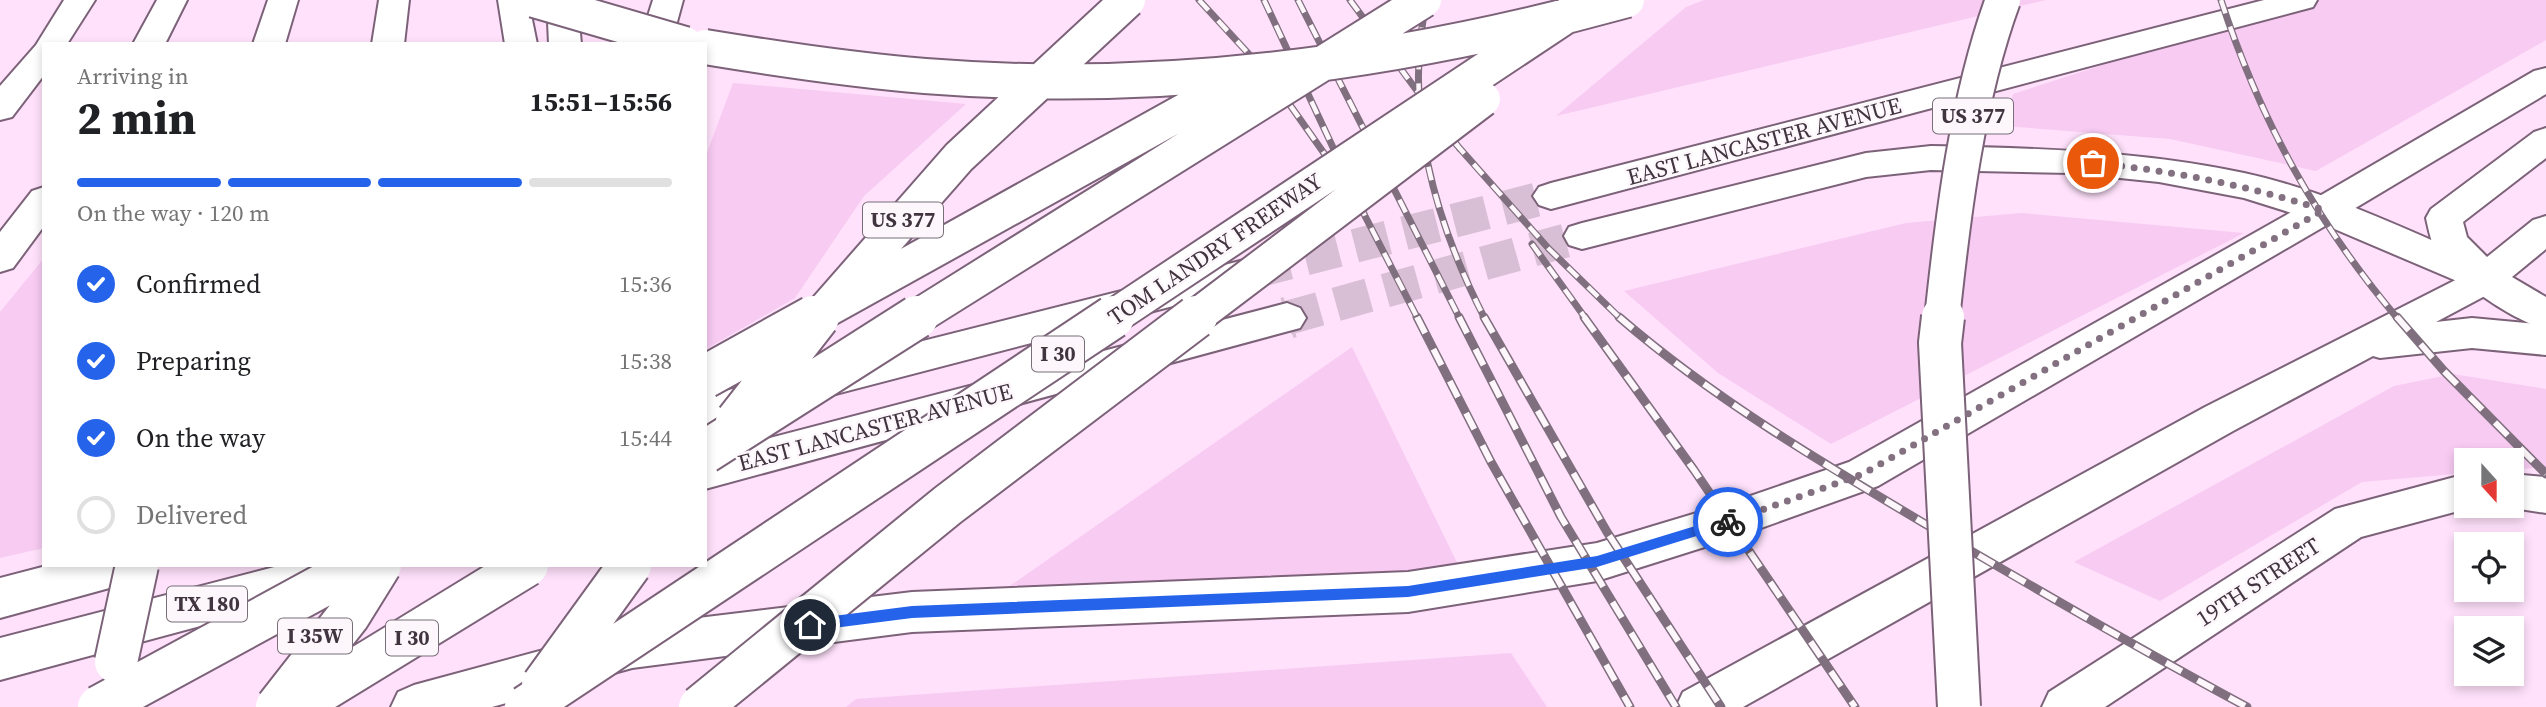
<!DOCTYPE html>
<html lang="en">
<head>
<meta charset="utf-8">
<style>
	:root { --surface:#fff; --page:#f2f2f2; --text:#202124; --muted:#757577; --line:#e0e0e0; --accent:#2563eb }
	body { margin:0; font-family:"Source Serif 4",serif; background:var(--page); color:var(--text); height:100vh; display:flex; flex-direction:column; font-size:26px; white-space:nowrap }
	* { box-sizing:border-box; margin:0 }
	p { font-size:23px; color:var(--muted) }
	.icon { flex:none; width:38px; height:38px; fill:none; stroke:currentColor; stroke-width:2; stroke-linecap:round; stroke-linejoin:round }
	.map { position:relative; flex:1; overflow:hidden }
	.sheet { position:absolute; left:42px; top:42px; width:665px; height:525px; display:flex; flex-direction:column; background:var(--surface); border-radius:0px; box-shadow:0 4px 10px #0003 }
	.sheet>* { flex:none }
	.needle { width:46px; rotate:159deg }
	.fabs { position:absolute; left:2454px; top:448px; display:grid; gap:14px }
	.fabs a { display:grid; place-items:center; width:70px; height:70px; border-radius:0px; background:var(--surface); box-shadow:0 4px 10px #0003; font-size:35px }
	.pin { position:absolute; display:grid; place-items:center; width:60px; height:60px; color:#fff; margin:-30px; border:4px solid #fff; border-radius:50%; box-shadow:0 2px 7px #0007 }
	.courier { position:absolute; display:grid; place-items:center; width:70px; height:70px; margin:-35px; border:5px solid #2563eb; border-radius:50%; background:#fff; color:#222; box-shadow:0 2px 9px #0007 }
	.summary em { font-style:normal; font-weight:700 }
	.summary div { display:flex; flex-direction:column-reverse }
	.summary { display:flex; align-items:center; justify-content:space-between; height:119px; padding:0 35px }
	h1 { font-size:46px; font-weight:700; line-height:52px }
	.bar { display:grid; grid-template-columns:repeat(4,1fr); gap:10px 7px; align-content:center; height:84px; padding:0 35px }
	.bar i { height:9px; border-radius:5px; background:var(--line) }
	.bar .on { background:var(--accent) }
	.bar p { grid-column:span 4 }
	ol { padding:0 35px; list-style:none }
	li { display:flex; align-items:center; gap:21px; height:77px }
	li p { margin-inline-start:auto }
	li .icon { padding:7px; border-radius:50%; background:var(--accent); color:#fff; stroke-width:4 }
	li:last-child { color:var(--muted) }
	li i { width:38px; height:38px; border:4px solid var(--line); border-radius:50% }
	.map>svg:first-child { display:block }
	.green { fill:#f8cbf3 }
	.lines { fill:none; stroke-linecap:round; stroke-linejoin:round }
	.primary-tunnel-far1 { stroke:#d9bfd5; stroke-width:34; stroke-dasharray:34 17; stroke-linecap:butt }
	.primary-tunnel { stroke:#d9bfd5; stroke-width:42; stroke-dasharray:42 21; stroke-linecap:butt }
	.street-casing { stroke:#7c6279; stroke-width:4 }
	.secondary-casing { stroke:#7c6279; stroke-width:4 }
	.primary-casing { stroke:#7c6279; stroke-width:4 }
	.highway-casing { stroke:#7c6279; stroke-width:4 }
	.street { fill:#fff; fill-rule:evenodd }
	.secondary { fill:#fff; fill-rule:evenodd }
	.primary { fill:#fff; fill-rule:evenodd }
	.highway { fill:#fff; fill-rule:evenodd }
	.rail-far1-casing { stroke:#806f7e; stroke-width:7 }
	.rail-casing { stroke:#806f7e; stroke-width:9 }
	.rail-far1 { stroke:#fdf7fc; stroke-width:4.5; stroke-dasharray:14; stroke-linecap:butt }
	.rail { stroke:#fdf7fc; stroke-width:6; stroke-dasharray:18; stroke-linecap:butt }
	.highway-bridge-far1-casing { stroke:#7c6279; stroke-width:38; stroke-linecap:butt }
	.highway-bridge-casing { stroke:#7c6279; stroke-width:46; stroke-linecap:butt }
	.highway-bridge-far1 { stroke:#fff; stroke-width:34 }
	.highway-bridge { stroke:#fff; stroke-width:42 }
	.route { fill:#2563eb }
	.done { stroke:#837181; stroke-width:7; stroke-dasharray:0 12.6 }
	.labels { text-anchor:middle; stroke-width:5; stroke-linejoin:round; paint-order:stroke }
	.shield { fill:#fdf7fc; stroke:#796f78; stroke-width:2 }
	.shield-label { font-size:21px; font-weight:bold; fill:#40353f }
	.street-label { font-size:23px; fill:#40353f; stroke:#fdf7fc }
</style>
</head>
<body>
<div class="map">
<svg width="2546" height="707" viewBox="0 0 2546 707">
	<rect width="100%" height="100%" fill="#ffe1fb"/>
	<path class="green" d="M1704,0H2046L1556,116L1686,7Z
		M2304,0H2546V40L2316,171L2170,139L2005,126L2013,94Z
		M733,83L966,104L864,196L795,298L706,349L705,158Z
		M2022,213L2244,233L1831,444L1718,373L1624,291L1906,223Z
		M44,258V548L0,558V312Z
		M1352,347L1464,577L994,597Z
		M2453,374L2546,389V467L2511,470V460H2466V473L2362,482L2160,601L2074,562L2394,386Z
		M1511,653L1547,707H846L856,699Z"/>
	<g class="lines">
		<path class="primary-tunnel-far1" d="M1256,271L1551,196
			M1287,318L1582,236"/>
		<path class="primary-tunnel" d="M1287,318L1290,317"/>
		<defs>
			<path id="street" d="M2466,474V506H2477L2361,537L2105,707H2042L2049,692L2335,509Z
				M2511,474L2546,477V513L2500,506H2511Z"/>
			<path id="secondary" d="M64,0H95L67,44H44V75L12,117L0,120V86L36,45Z
				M547,0H577L581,44H549Z
				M2546,68V94L2337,219L2324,223L2311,219L2306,210L2311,201L2534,71Z
				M2546,128V158L2463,222L2467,237L2487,257L2533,220L2546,216V249L2512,277L2546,297V330C2510,318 2450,280 2433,245C2430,237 2428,227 2426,218L2431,209L2534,132Z"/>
			<path id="primary" d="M2264,0H2317L2313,7L1551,209L1539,205L1533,196L1539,187L1551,183Z
				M1931,146C2037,148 2140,151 2244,173C2332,192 2415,234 2498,269L2503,279L2498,289L2485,293L2311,219L2244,198L2159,182L2071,173L1931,170L1866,177L1582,249L1569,245L1564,236L1569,227L1582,223L1866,153Z
				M1256,257L1269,261L1274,271L1269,281L705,428V396Z
				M1287,303L1300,308L1306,318L1300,328L705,489V455Z
				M50,565H145L139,578L124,584L0,618V578Z
				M282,565H348L352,572L345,586L330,591L0,680V638Z"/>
			<path id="highway" d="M157,0H187L165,44H133Z
				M268,0H298L285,44H253Z
				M379,0H409L404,44H372Z
				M498,0H528L537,44H505Z
				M653,0H683L671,44H639Z
				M44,187V226L13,268L0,272V232L32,191Z
				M2324,197L2337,201L2342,210L2337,219L1878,486L1733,538L1597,581L1408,612L912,632L632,668L492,707H391L398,692L414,685L632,626L912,592L1408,572L1597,543L1733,502L1849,462L2311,201Z
				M2485,265L2498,269L2503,279L2498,289L2436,322L2472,318L2546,325V355L2472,348L2380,358L2373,356L2233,431L1743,707H1676L1683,692L2205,407Z"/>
		</defs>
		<use href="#street" class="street-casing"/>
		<use href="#secondary" class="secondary-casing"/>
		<use href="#primary" class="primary-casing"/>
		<use href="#highway" class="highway-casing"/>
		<use href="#street" class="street"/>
		<use href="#secondary" class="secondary"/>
		<use href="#primary" class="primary"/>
		<use href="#highway" class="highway"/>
		<defs>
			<path id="rail-far1" d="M1199,0L1271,78L1333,166
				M1264,0L1365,216L1418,319
				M1298,0L1460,319
				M1350,0L1460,149
				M1427,0C1402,109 1435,222 1485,319
				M2221,0C2260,120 2316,222 2398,319
				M1455,143L1549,249L1621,319
				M1532,244L1586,319"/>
			<path id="rail" d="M1417,317L1491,462L1630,707
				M1459,317L1561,517L1676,707
				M1484,317L1607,532L1721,707
				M1584,317L1694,470L1855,707
				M1619,317C1715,400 1824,464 1932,528C2036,589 2141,650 2247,707
				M2397,317L2444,371L2546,474"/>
		</defs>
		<use href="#rail-far1" class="rail-far1-casing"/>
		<use href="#rail" class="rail-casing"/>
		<use href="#rail-far1" class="rail-far1"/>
		<use href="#rail" class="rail"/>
		<defs>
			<path id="highway-bridge-far1" d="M534,0L685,44
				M705,47C778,59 851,70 925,76C1162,95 1399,63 1627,0
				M810,319L1247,76
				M817,319L959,157L1128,0
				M914,319L1424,0
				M1110,319L1590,0
				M1193,319L1483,99
				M1942,319C1953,215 1967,98 2003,0"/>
			<path id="highway-bridge" d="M1943,317L1940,343L1959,707
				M705,377L813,317
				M737,421L818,317
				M705,452L917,317
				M116,662L137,565
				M543,685L630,565
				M99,707L360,565
				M277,707L349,615L380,565
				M295,707L527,565
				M526,707L1113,317
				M700,707L948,505L1196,317"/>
		</defs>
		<use href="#highway-bridge-far1" class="highway-bridge-far1-casing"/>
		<use href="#highway-bridge" class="highway-bridge-casing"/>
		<use href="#highway-bridge-far1" class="highway-bridge-far1"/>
		<use href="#highway-bridge" class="highway-bridge"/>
	</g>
	<path class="route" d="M1728,516L1732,518V525L1597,567L1408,597L912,618L810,631L804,625L810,619L912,606L1408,586L1597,556Z"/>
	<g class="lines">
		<path class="done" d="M1728,522L1863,474L2324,210C2245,185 2175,171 2093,163"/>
	</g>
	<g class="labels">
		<g class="shield">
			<rect x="1933" y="98.5" width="80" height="35" rx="5"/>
			<rect x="863" y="202.5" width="80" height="35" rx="5"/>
			<rect x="1032" y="336.5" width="52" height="35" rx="5"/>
			<rect x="167" y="586.5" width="80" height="35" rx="5"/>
			<rect x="278" y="618.5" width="74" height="35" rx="5"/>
			<rect x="386" y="620.5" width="52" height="35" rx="5"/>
		</g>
		<g class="shield-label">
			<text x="1973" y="123">US 377</text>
			<text x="903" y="227">US 377</text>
			<text x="1058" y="361">I 30</text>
			<text x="207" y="611">TX 180</text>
			<text x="315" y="643">I 35W</text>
			<text x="412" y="645">I 30</text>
		</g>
		<g class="street-label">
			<text transform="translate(1764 141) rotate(-15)" y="8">EAST LANCASTER AVENUE</text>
			<text transform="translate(1215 249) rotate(-34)" y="8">TOM LANDRY FREEWAY</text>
			<text transform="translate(875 427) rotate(-15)" y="8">EAST LANCASTER AVENUE</text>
			<text transform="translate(2258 582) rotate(-33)" y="8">19TH STREET</text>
		</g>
	</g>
</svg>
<div class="fabs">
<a><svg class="needle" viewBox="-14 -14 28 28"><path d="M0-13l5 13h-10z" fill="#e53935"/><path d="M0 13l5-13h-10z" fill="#757577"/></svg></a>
<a><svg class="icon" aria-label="locate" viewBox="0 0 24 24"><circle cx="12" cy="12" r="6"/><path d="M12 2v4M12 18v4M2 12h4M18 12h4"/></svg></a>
<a><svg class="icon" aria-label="layers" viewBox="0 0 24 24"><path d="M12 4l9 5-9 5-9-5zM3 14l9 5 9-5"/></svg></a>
</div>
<div class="pin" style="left:2093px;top:163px;background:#ea580c"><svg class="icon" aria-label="bag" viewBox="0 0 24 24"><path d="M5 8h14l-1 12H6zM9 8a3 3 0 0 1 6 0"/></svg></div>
<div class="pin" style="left:810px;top:625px;background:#1f2937"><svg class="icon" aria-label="home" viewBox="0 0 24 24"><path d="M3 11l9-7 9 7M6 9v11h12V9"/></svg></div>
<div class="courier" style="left:1728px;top:522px"><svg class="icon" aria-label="bike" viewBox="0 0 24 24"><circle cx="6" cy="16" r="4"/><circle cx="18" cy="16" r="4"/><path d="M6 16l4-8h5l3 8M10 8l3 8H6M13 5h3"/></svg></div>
<section class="sheet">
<div class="summary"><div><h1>2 min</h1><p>Arriving in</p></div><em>15:51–15:56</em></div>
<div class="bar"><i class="on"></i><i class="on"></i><i class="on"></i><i></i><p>On the way · 120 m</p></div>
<ol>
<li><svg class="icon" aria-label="check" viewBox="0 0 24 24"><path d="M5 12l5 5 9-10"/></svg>Confirmed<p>15:36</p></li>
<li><svg class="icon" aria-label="check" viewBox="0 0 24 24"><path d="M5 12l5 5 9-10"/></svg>Preparing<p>15:38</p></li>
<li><svg class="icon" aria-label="check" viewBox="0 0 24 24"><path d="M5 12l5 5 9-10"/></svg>On the way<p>15:44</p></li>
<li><i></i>Delivered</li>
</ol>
</section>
</div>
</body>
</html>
